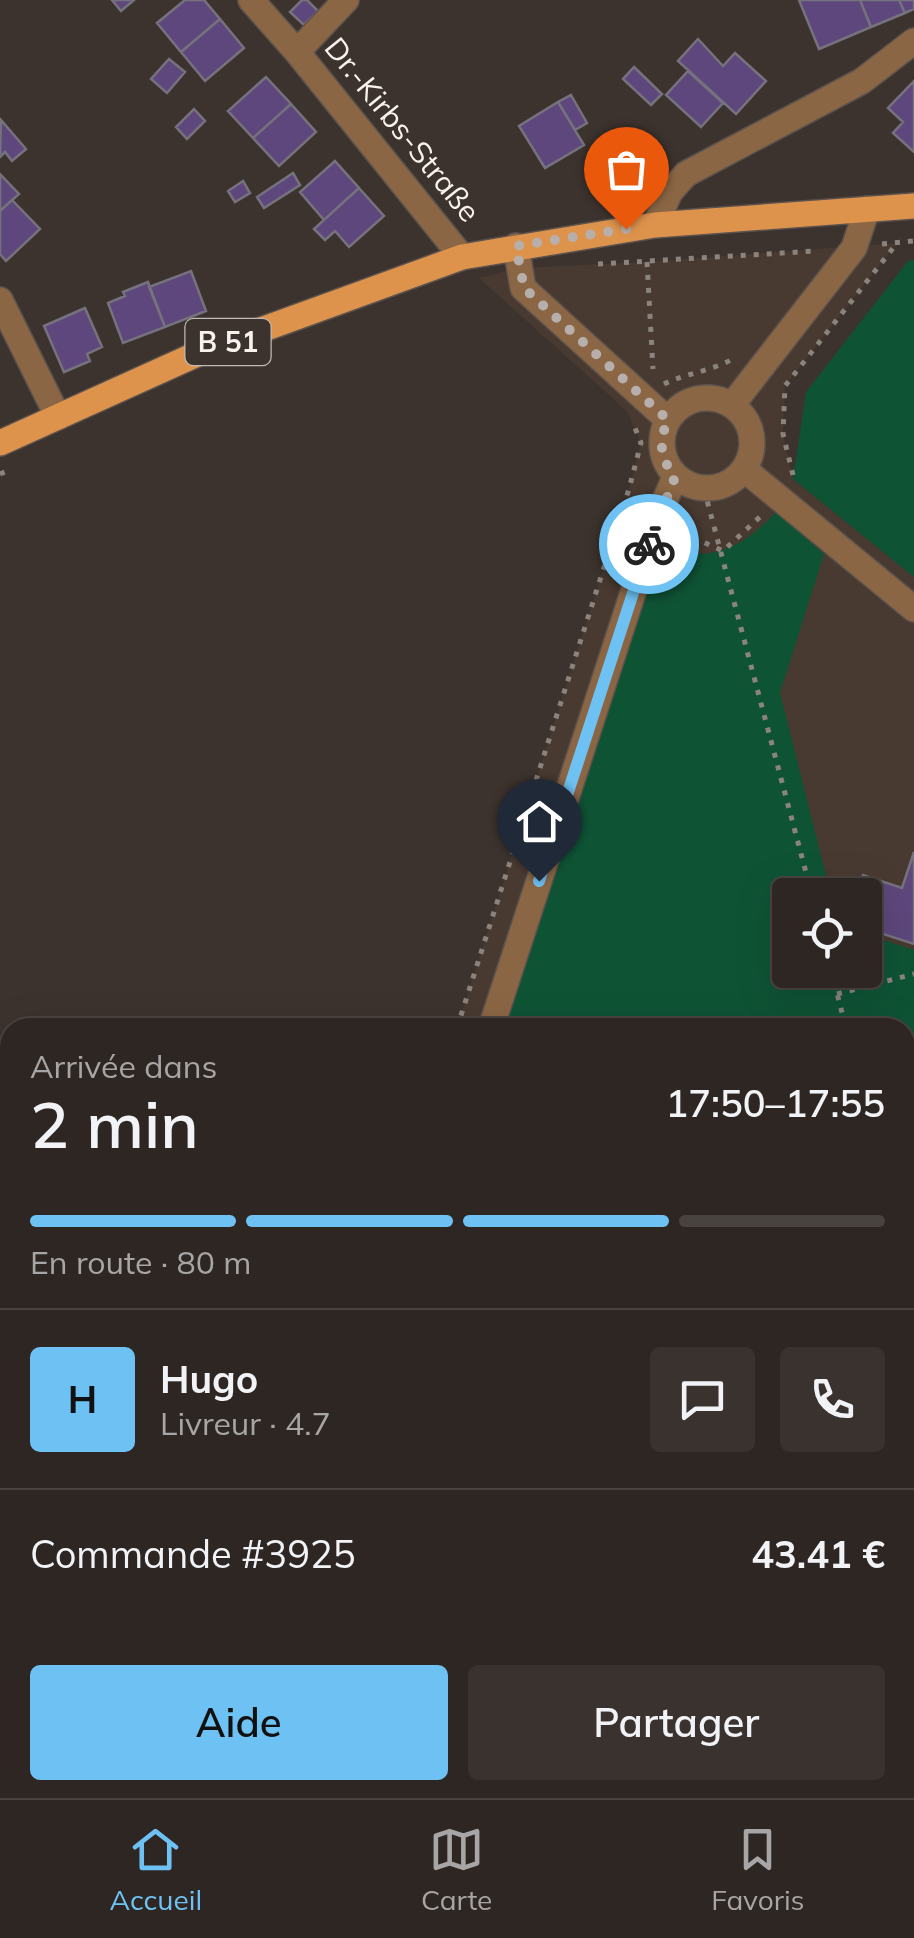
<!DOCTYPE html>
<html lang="fr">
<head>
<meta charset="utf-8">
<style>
	:root { --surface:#2e2622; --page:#3a322f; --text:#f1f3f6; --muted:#a7a5a5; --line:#494340; --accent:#6ec2f3 }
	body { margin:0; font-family:Mulish,sans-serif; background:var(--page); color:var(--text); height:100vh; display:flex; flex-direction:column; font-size:38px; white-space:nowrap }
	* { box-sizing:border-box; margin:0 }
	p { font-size:32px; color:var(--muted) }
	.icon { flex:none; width:55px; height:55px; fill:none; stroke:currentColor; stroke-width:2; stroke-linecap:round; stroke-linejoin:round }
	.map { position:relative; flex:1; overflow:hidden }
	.panel { position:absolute; left:0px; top:1018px; width:915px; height:782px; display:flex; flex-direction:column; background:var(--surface); border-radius:30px 30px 0 0; box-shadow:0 10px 40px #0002,0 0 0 2px var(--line) }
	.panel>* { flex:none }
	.controls { position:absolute; left:772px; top:878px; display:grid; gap:20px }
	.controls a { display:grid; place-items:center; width:110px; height:110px; border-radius:10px; background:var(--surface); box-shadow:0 10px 40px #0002,0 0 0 2px var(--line); font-size:50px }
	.pin { position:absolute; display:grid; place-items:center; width:85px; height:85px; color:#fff; margin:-102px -42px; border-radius:50% 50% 50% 0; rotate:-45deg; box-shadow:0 0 10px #0007 }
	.pin .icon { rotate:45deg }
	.courier { position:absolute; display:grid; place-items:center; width:100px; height:100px; margin:-50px; border:8px solid #6ec2f3; border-radius:50%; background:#fff; color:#222; box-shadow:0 2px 12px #0007 }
	.head em { font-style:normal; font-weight:600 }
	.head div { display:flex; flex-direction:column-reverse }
	.head { display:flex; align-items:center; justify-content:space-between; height:170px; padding:0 30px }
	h1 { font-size:65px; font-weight:600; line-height:75px }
	.bar { display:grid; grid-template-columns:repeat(4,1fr); gap:15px 10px; align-content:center; height:120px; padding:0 30px }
	.bar i { height:12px; border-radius:8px; background:var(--line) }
	.bar .current { background:var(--accent) }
	.bar p { grid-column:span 4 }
	.line { display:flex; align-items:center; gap:25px; padding:0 30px; border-top:2px solid var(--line) }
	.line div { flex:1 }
	.round { display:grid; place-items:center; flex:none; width:105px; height:105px; border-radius:10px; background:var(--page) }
	.primary-button { display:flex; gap:20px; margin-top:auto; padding:20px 30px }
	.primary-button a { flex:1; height:115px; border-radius:10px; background:var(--accent); color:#111; font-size:40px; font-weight:600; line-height:115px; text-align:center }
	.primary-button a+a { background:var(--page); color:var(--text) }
	.dock { display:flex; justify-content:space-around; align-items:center; height:140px; border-top:2px solid var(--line); background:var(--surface); font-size:28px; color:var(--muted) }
	.dock a { display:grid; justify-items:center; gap:5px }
	.dock .current { color:var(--accent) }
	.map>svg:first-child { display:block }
	.built { fill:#493a31; fill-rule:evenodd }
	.green { fill:#0f5335 }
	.building { fill:#5d477c; stroke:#76727d; stroke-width:2.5 }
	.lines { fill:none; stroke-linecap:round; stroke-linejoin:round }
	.minor-casing { stroke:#5b524d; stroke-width:28 }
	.major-casing { stroke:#5b524d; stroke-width:28 }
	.path { stroke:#8b837e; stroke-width:5; stroke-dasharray:5 8; stroke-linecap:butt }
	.minor { stroke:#8b6645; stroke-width:25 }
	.major { stroke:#de934c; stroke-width:25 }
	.done { stroke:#b7afab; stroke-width:10; stroke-dasharray:0 18 }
	.route { stroke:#6ec2f3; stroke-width:12 }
	.labels { text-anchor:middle; stroke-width:8; stroke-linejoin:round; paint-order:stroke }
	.shield { fill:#3d332e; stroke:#c0b9b5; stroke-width:2.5 }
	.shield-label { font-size:28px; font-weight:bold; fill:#f8f2ef }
	.street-label { font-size:30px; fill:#f8f2ef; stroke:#3d332e }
</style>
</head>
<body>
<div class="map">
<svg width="914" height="1798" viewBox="0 0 914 1798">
	<rect width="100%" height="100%" fill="#3d332e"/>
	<path class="built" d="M897,243L785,386L783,434L793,479L914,577V1798H321L322,1790H905V1028L457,1027L629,489L641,443L627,411L479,278L520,268L647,262ZM790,895H865V970H790Z"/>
	<path class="green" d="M914,260V577L793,479L806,392L908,261Z
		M776,512L824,554L780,693L831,895H790V970H865V934L914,950V1481L905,1483V1028H500L657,548C709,563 741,550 776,512Z
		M0,1462H10V1790H158V1798H0Z
		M914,1592V1682L905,1685V1594Z
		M905,1698L914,1732V1798H361L362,1790H905Z"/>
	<path class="building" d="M112,0H134L121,11Z
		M185,0H204L220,19L181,52L157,23Z
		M302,0H307L318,11L304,25L290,12Z
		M799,0H860L871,27L819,49Z
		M860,0H899L905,13L871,27Z
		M899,0H914V9L905,13Z
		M220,19L244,48L205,81L181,52Z
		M698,39L723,66L735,53L766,81L736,114L678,61Z
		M169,59L185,72L167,93L151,79Z
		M634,67L662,94L651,105L623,79Z
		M688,71L723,103L701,127L666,95Z
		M266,77L291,104L253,138L228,111Z
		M914,81V152L893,133L903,122L888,108Z
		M571,95L587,123L575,130L558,102Z
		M558,102L584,145L545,168L519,126Z
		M291,104L316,132L279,166L253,138Z
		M194,109L205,121L187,139L176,127Z
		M1,120L26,149L12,161L5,152L0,157Z
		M335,161L359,188L324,220L300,192Z
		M293,173L300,185L264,208L257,197Z
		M0,174L19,194L0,211Z
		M243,181L250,193L235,202L228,191Z
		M359,188L384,216L349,247L335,231L325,240L314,229Z
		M12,200L40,229L6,261L0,254V211Z
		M191,271L206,311L165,327L149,287Z
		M148,282L165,327L123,343L108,303L125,296L123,292Z
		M85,308L102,347L87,354L90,361L64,372L44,326Z
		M914,852V944L865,928V895H857L863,875L902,888Z"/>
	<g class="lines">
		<defs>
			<path id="minor" d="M251,0L297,52L462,257
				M297,52L346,0
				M655,225L670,192L686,174L862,81L914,41
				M516,246L523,288L668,420
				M0,300L58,417
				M662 443a45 45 0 1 1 90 0a45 45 0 1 1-90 0Z
				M732,405L854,248L867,209
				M744,469L914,609
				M491,1028L658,516L675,477
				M345,1798V1790"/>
			<path id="major" d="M0,443L206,350L462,257L655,225L914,206"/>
		</defs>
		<use href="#minor" class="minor-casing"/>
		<use href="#major" class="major-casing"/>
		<path class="path" d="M882,244L914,241
			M647,262L653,369
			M598,264L816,251
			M664,384C687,373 711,371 733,359
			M0,474L12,469
			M793,475L783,434L785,386L897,243
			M704,489L812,895
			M681,532L723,551L762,515
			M831,970L846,1028
			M837,994L914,974
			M457,1028L629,489L641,443L635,428
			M905,1162L914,1160
			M905,1237L914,1234
			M905,1256L914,1291
			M0,1438L10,1437
			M905,1497L914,1494
			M905,1585L914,1583"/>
		<use href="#minor" class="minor"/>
		<use href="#major" class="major"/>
	</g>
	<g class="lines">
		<path class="done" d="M626,229L516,246L524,288L668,420C658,442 660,458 675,477L649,544"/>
		<path class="route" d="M539,881L649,544"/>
	</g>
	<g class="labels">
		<rect class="shield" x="185.5" y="319" width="85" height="46" rx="8"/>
		<g class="shield-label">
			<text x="228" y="352">B 51</text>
		</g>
		<g class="street-label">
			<text transform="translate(402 130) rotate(51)" y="10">Dr.-Kirbs-Straße</text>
		</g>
	</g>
</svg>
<div class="controls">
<a><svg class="icon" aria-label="locate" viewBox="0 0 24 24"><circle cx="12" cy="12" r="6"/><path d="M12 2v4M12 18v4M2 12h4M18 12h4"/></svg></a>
</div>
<div class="pin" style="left:626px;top:229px;background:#ea580c"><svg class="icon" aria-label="bag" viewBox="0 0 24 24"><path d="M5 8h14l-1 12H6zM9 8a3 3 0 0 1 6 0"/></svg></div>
<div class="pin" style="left:539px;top:881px;background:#1f2937"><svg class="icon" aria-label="home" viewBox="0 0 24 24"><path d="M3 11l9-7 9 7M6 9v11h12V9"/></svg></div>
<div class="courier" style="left:649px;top:544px"><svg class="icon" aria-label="bike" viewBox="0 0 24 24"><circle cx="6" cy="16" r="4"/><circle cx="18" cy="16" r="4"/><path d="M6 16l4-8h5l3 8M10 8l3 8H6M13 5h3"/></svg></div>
<section class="panel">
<div class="head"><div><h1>2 min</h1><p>Arrivée dans</p></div><em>17:50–17:55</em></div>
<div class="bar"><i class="current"></i><i class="current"></i><i class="current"></i><i></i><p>En route · 80 m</p></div>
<div class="line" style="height:180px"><b class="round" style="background:var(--accent);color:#111">H</b><div><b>Hugo</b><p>Livreur · 4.7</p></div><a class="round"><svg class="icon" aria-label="chat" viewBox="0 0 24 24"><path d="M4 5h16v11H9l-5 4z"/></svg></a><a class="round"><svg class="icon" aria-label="phone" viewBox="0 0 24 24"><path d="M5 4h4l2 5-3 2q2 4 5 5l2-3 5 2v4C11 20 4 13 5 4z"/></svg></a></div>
<div class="line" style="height:130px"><div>Commande #3925</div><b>43.41 €</b></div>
<div class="primary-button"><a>Aide</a><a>Partager</a></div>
</section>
</div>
<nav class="dock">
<a class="current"><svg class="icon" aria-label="home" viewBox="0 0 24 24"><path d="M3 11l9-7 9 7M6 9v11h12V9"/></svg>Accueil</a>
<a><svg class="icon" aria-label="map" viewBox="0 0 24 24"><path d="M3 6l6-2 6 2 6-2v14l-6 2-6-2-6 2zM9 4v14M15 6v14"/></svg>Carte</a>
<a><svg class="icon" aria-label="saved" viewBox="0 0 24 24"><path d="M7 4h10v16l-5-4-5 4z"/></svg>Favoris</a>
</nav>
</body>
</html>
